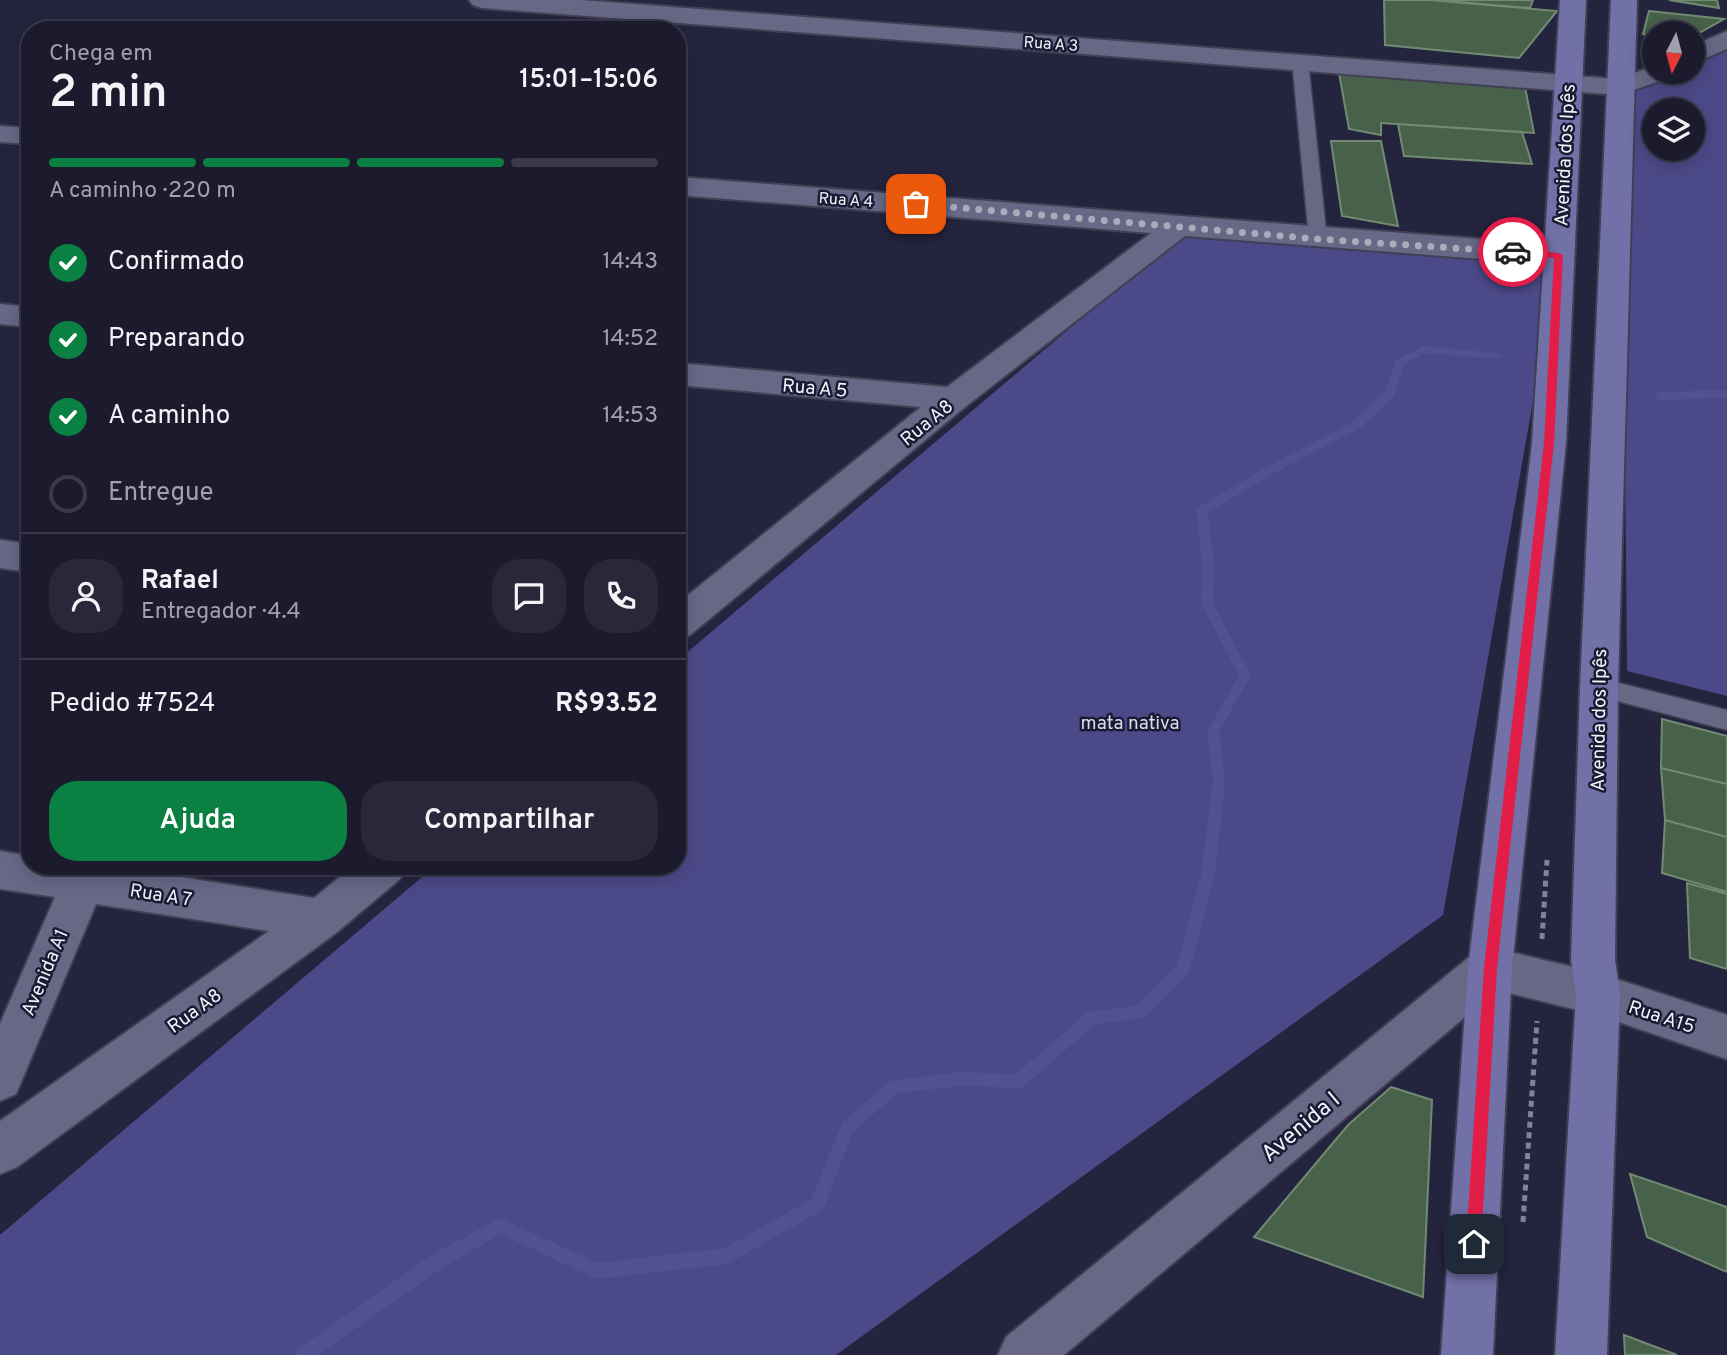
<!DOCTYPE html>
<html lang="pt">
<head>
<meta charset="utf-8">
<style>
	:root { --surface:#1c1b2e; --page:#29283a; --text:#f1f3f6; --muted:#a0a1aa; --line:#3a394a; --accent:#0b8043 }
	body { margin:0; font-family:Overpass,sans-serif; background:var(--page); color:var(--text); height:100vh; display:flex; flex-direction:column; font-size:26px; white-space:nowrap }
	* { box-sizing:border-box; margin:0 }
	p { font-size:23px; color:var(--muted) }
	.icon { flex:none; width:38px; height:38px; fill:none; stroke:currentColor; stroke-width:2; stroke-linecap:round; stroke-linejoin:round }
	.map { position:relative; flex:1; overflow:hidden }
	.drawer { position:absolute; left:21px; top:21px; width:665px; height:854px; display:flex; flex-direction:column; background:var(--surface); border-radius:28px; box-shadow:0 4px 18px #0003,0 0 0 2px var(--line) }
	.drawer>* { flex:none }
	.needle { width:46px; rotate:186deg }
	.fabs { position:absolute; left:1642px; top:21px; display:grid; gap:14px }
	.fabs a { display:grid; place-items:center; width:63px; height:63px; border-radius:50%; background:var(--surface); box-shadow:0 4px 18px #0003,0 0 0 2px var(--line); font-size:35px }
	.pin { position:absolute; display:grid; place-items:center; width:60px; height:60px; color:#fff; margin:-30px; border-radius:14px; box-shadow:0 4px 10px #0006 }
	.courier { position:absolute; display:grid; place-items:center; width:70px; height:70px; margin:-35px; border:5px solid #e11d48; border-radius:50%; background:#fff; color:#222; box-shadow:0 2px 9px #0007 }
	.headline em { font-style:normal; font-weight:600 }
	.headline div { display:flex; flex-direction:column-reverse }
	.headline { display:flex; align-items:center; justify-content:space-between; height:119px; padding:0 28px }
	h1 { font-size:46px; font-weight:600; line-height:52px }
	.bar { display:grid; grid-template-columns:repeat(4,1fr); gap:10px 7px; align-content:center; height:84px; padding:0 28px }
	.bar i { height:9px; border-radius:5px; background:var(--line) }
	.bar .on { background:var(--accent) }
	.bar p { grid-column:span 4 }
	.line { display:flex; align-items:center; gap:18px; padding:0 28px; border-top:2px solid var(--line) }
	.line div { flex:1 }
	.round { display:grid; place-items:center; flex:none; width:74px; height:74px; border-radius:28px; background:var(--page) }
	ol { padding:0 28px; list-style:none }
	li { display:flex; align-items:center; gap:21px; height:77px }
	li p { margin-inline-start:auto }
	li .icon { padding:7px; border-radius:50%; background:var(--accent); color:#fff; stroke-width:4 }
	li:last-child { color:var(--muted) }
	li i { width:38px; height:38px; border:4px solid var(--line); border-radius:50% }
	.cta { display:flex; gap:14px; margin-top:auto; padding:14px 28px }
	.cta a { flex:1; height:80px; border-radius:28px; background:var(--accent); color:#fff; font-size:28px; font-weight:600; line-height:80px; text-align:center }
	.cta a+a { background:var(--page); color:var(--text) }
	.map>svg:first-child { display:block }
	.forest { fill:#4c4988; fill-rule:evenodd }
	.lines { fill:none; stroke-linecap:round; stroke-linejoin:round }
	.stream { fill:#525090; fill-rule:evenodd }
	.building { fill:#48614a; stroke:#718b73; stroke-width:2 }
	.service-casing { stroke:#403f54; stroke-width:3 }
	.minor-casing { stroke:#403f54; stroke-width:4 }
	.secondary-casing { stroke:#403f54; stroke-width:4 }
	.path { stroke:#838395; stroke-width:5; stroke-dasharray:6 4.5; stroke-linecap:butt }
	.service { fill:#676886; fill-rule:evenodd }
	.minor { fill:#676886; fill-rule:evenodd }
	.secondary { fill:#7170a7; fill-rule:evenodd }
	.route { fill:#e11d48 }
	.done { stroke:#aaaaba; stroke-width:7; stroke-dasharray:0 12.6 }
	.labels { text-anchor:middle; stroke-width:5; stroke-linejoin:round; paint-order:stroke }
	.far-street-label { font-size:16px; fill:#f1f2fc; stroke:#1b1a33 }
	.street-label { font-size:19px; fill:#f1f2fc; stroke:#1b1a33 }
	.park-label { font-size:19px; fill:#dadbee; stroke:#1b1a33 }
	.near-street-label { font-size:23px; fill:#f1f2fc; stroke:#1b1a33 }
</style>
</head>
<body>
<div class="map">
<svg width="1727" height="1355" viewBox="0 0 1727 1355">
	<rect width="100%" height="100%" fill="#25243e"/>
	<path class="forest" d="M1727,39V696L1627,671L1622,86L1654,72H1692V55ZM1654,110H1692V149H1654Z
		M1188,228L1557,264L1443,915L836,1355H0V1235L435,866H677V661Z"/>
	<g class="lines">
		<path class="stream" d="M1424,346L1498,353L1503,356L1498,359L1425,353L1404,364L1394,396L1359,429L1289,465L1208,512L1214,563L1213,604L1251,675L1219,732L1225,781L1215,875L1190,969L1188,974L1144,1018L1096,1024L1024,1086L1019,1088L960,1086L898,1093L853,1132L823,1210L727,1264L596,1279L501,1234L442,1268L318,1355H296L298,1349L430,1256L500,1218L597,1263L725,1248L811,1199L843,1122L890,1081L960,1072L1016,1074L1088,1012L1136,1006L1177,965L1201,875L1213,781L1207,732L1239,675L1201,604L1202,563L1196,510L1198,507L1281,459L1351,423L1385,391L1396,360Z
			M1727,390V398L1659,400L1654,396L1659,392Z"/>
	</g>
	<path class="building" d="M1384,0H1430L1557,11L1519,58L1385,45Z
		M1434,0H1533L1530,8Z
		M1669,0H1717L1719,8Z
		M1649,11L1724,19L1692,37V33H1654V37L1643,34Z
		M1339,73L1525,87L1534,133L1381,123V135L1349,129Z
		M1398,124L1522,132L1532,164L1404,156Z
		M1331,141H1381L1398,226L1342,216Z
		M1662,719L1727,736V784L1661,768Z
		M1661,768L1727,784V837L1665,820Z
		M1665,820L1727,837V892L1662,873Z
		M1687,883L1727,894V969L1690,958Z
		M1391,1087L1432,1100L1423,1297L1254,1237L1348,1125Z
		M1630,1174L1727,1207V1272L1647,1237Z
		M1624,1335L1677,1355H1625Z"/>
	<g class="lines">
		<defs>
			<path id="service" d="M1300,56L1308,61L1327,239L1318,245L1309,239L1292,61Z
				M1599,678L1727,710V730L1591,694L1588,687L1591,680Z"/>
			<path id="minor" d="M469,0H581L1617,79L1654,66V72H1673L1669,78L1619,95L482,8L473,5Z
				M1727,31V49L1692,64V46Z
				M0,126L30,128V144L0,142Z
				M677,177L1558,245L1569,248L1573,255L1569,262L1558,265L1185,236L965,407L690,635L677,640V604L921,407L677,385V363L947,387L1151,233L677,195Z
				M0,304L30,307V327L0,324Z
				M0,540L30,544V572L0,568Z
				M0,851L30,856V866H111L314,898L353,866H406L400,879L336,933L17,1167L0,1174V1121L269,931L96,904L16,1094L0,1101V1024L55,897L0,889Z
				M1490,947L1598,973L1727,1015V1059L1598,1015L1497,990L1064,1355H998L1006,1337L1474,953Z"/>
			<path id="secondary" d="M1560,0H1586L1566,443L1512,968L1493,1355H1441L1468,968L1532,443Z
				M1611,0H1637L1618,687L1615,960L1620,994L1607,1355H1555L1576,994L1571,960L1580,687Z"/>
		</defs>
		<use href="#service" class="service-casing"/>
		<use href="#minor" class="minor-casing"/>
		<use href="#secondary" class="secondary-casing"/>
		<path class="path" d="M1542,939L1547,860
			M1523,1222L1537,1021"/>
		<use href="#service" class="service"/>
		<use href="#minor" class="minor"/>
		<use href="#secondary" class="secondary"/>
	</g>
	<path class="route" d="M1513,249L1558,253L1563,255L1554,443L1497,968L1481,1244L1479,1250L1474,1252L1468,1250L1466,1244L1484,968L1544,443L1554,258L1510,254V250Z"/>
	<g class="lines">
		<path class="done" d="M916,204L1318,239L1513,252"/>
	</g>
	<g class="labels">
		<g class="far-street-label">
			<text transform="translate(1051 43) rotate(4)" y="6">Rua A 3</text>
			<text transform="translate(846 199) rotate(4)" y="6">Rua A 4</text>
		</g>
		<g class="street-label">
			<text transform="translate(1564 155) rotate(-87)" y="7">Avenida dos Ipês</text>
			<text transform="translate(815 387) rotate(5)" y="7">Rua A 5</text>
			<text transform="translate(926 422) rotate(-39)" y="7">Rua A8</text>
			<text transform="translate(1598 720) rotate(-89)" y="7">Avenida dos Ipês</text>
			<text transform="translate(161 894) rotate(9)" y="7">Rua A 7</text>
			<text transform="translate(44 972) rotate(-67)" y="7">Avenida A1</text>
			<text transform="translate(194 1010) rotate(-36)" y="7">Rua A8</text>
			<text transform="translate(1662 1016) rotate(18)" y="7">Rua A15</text>
		</g>
		<g class="park-label">
			<text x="1130" y="729">mata nativa</text>
		</g>
		<g class="near-street-label">
			<text transform="translate(1300 1126) rotate(-40)" y="8">Avenida I</text>
		</g>
	</g>
</svg>
<div class="fabs">
<a><svg class="needle" viewBox="-14 -14 28 28"><path d="M0-13l5 13h-10z" fill="#e53935"/><path d="M0 13l5-13h-10z" fill="#a0a1aa"/></svg></a>
<a><svg class="icon" aria-label="layers" viewBox="0 0 24 24"><path d="M12 4l9 5-9 5-9-5zM3 14l9 5 9-5"/></svg></a>
</div>
<div class="pin" style="left:916px;top:204px;background:#ea580c"><svg class="icon" aria-label="bag" viewBox="0 0 24 24"><path d="M5 8h14l-1 12H6zM9 8a3 3 0 0 1 6 0"/></svg></div>
<div class="pin" style="left:1474px;top:1244px;background:#1f2937"><svg class="icon" aria-label="home" viewBox="0 0 24 24"><path d="M3 11l9-7 9 7M6 9v11h12V9"/></svg></div>
<div class="courier" style="left:1513px;top:252px"><svg class="icon" aria-label="car" viewBox="0 0 24 24"><path d="M5 17H2v-5l4-1 3-4h7l3 4 3 1v5h-3M9 17h6M6 11h13"/><circle cx="7" cy="17" r="2"/><circle cx="17" cy="17" r="2"/></svg></div>
<section class="drawer">
<div class="headline"><div><h1>2 min</h1><p>Chega em</p></div><em>15:01–15:06</em></div>
<div class="bar"><i class="on"></i><i class="on"></i><i class="on"></i><i></i><p>A caminho · 220 m</p></div>
<ol>
<li><svg class="icon" aria-label="check" viewBox="0 0 24 24"><path d="M5 12l5 5 9-10"/></svg>Confirmado<p>14:43</p></li>
<li><svg class="icon" aria-label="check" viewBox="0 0 24 24"><path d="M5 12l5 5 9-10"/></svg>Preparando<p>14:52</p></li>
<li><svg class="icon" aria-label="check" viewBox="0 0 24 24"><path d="M5 12l5 5 9-10"/></svg>A caminho<p>14:53</p></li>
<li><i></i>Entregue</li>
</ol>
<div class="line" style="height:126px"><a class="round"><svg class="icon" aria-label="person" viewBox="0 0 24 24"><circle cx="12" cy="8" r="4"/><path d="M4 21q1-7 8-7t8 7"/></svg></a><div><b>Rafael</b><p>Entregador · 4.4</p></div><a class="round"><svg class="icon" aria-label="chat" viewBox="0 0 24 24"><path d="M4 5h16v11H9l-5 4z"/></svg></a><a class="round"><svg class="icon" aria-label="phone" viewBox="0 0 24 24"><path d="M5 4h4l2 5-3 2q2 4 5 5l2-3 5 2v4C11 20 4 13 5 4z"/></svg></a></div>
<div class="line" style="height:91px"><div>Pedido #7524</div><b>R$93.52</b></div>
<div class="cta"><a>Ajuda</a><a>Compartilhar</a></div>
</section>
</div>
</body>
</html>
